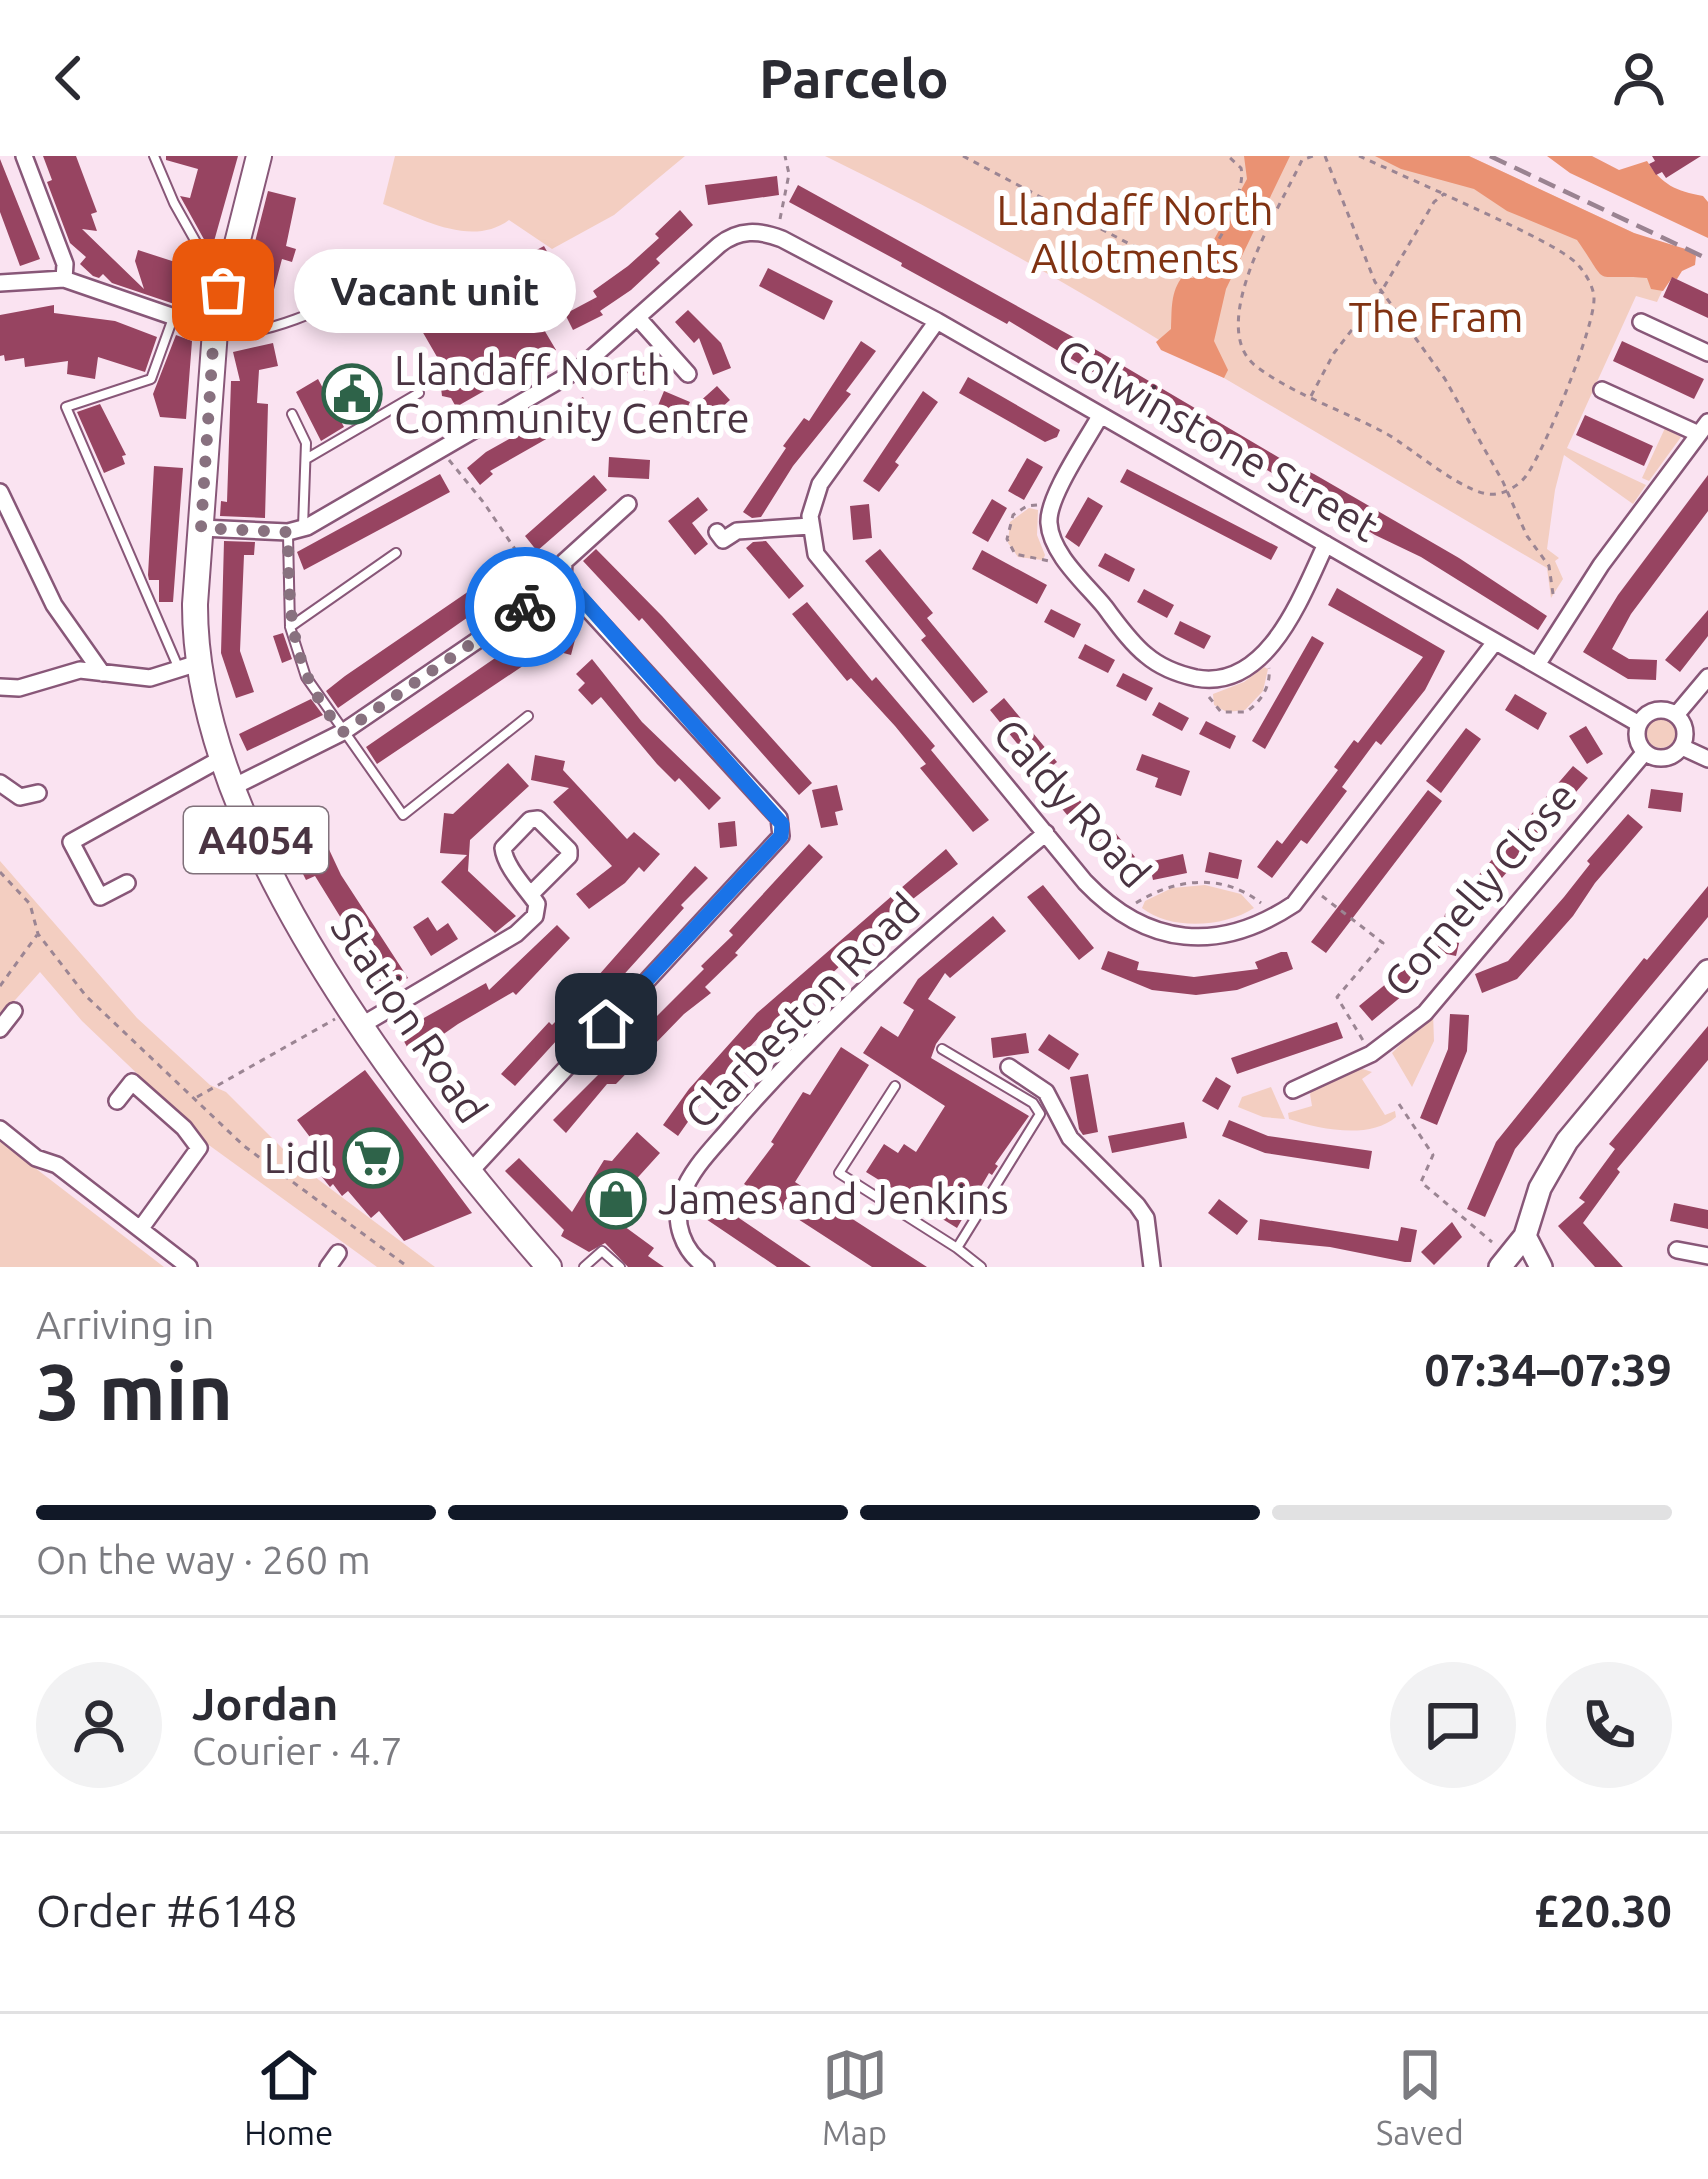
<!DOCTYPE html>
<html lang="en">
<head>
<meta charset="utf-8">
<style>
	:root { --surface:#fff; --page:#f2f2f3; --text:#2b2b33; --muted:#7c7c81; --line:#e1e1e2; --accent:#111827 }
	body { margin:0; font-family:Ubuntu,sans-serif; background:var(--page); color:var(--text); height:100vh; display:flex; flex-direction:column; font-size:45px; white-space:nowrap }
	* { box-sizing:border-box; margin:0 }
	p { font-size:39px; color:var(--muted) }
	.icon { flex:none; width:66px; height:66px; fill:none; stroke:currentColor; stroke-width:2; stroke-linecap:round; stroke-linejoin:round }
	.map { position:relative; height:1111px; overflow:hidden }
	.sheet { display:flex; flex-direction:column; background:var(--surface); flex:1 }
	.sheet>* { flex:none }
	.pin { position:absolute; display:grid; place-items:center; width:102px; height:102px; color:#fff; margin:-51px; border-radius:24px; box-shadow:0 6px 18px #0006 }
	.courier { position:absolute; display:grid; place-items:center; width:120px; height:120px; margin:-60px; border:9px solid #1a73e8; border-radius:50%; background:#fff; color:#222; box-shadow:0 3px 15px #0007 }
	.bubble { position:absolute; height:84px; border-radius:42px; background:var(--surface); box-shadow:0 6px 18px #0003; font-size:39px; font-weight:700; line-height:84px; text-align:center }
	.headline em { font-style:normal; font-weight:700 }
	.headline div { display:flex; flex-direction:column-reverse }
	.headline { display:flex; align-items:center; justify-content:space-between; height:204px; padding:0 36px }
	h1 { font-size:78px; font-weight:700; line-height:90px }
	.bar { display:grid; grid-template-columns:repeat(4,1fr); gap:18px 12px; align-content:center; height:144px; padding:0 36px }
	.bar i { height:15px; border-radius:9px; background:var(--line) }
	.bar .current { background:var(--accent) }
	.bar p { grid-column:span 4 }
	.line { display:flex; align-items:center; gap:30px; padding:0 36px; border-top:3px solid var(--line) }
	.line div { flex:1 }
	.round { display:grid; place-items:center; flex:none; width:126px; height:126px; border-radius:63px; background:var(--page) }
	header { display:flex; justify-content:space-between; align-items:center; height:156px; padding:0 36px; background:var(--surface); font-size:54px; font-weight:700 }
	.tab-bar { display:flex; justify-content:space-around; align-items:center; height:168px; border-top:3px solid var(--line); background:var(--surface); font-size:33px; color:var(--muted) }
	.tab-bar a { display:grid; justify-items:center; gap:6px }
	.tab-bar .current { color:var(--accent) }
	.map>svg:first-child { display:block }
	.green { fill:#f3cec1 }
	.forest { fill:#ea9273 }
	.building { fill:#974461 }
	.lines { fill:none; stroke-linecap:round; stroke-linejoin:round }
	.lane-casing { stroke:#885778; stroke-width:12 }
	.street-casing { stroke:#885778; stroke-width:20 }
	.secondary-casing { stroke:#885778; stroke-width:26 }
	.primary-casing { stroke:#885778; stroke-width:28 }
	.path { stroke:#9b8593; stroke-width:3; stroke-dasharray:6 6; stroke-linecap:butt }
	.lane { stroke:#fff; stroke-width:8 }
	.street { stroke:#fff; stroke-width:15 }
	.secondary { stroke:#fff; stroke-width:21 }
	.primary { stroke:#fff; stroke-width:24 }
	.rail { stroke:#9a8391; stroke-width:4.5; stroke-dasharray:18 9; stroke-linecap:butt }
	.done { stroke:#88717f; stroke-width:12; stroke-dasharray:0 21.6 }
	.route { stroke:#1a73e8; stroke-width:15 }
	.labels { text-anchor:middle; stroke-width:12; stroke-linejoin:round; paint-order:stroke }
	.shield { fill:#fff; stroke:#80717b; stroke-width:3 }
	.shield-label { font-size:39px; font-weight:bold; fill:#4a3442 }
	.park-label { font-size:42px; fill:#803212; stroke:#fff }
	.poi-label { font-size:42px; fill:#4a3442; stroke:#fff; text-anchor:start }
	.street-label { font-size:42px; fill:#4a3442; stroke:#fff }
</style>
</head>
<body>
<header><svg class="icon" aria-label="back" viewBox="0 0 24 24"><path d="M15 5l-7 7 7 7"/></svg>Parcelo<svg class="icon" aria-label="person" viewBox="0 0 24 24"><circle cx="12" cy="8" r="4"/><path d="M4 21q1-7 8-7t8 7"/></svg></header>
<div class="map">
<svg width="1708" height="1111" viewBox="0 0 1708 1111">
	<rect width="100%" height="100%" fill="#fae3f1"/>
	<path class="green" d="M395,0H685L614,59L552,93L509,64C471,92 421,62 383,48Z
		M825,0H1469L1679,98L1657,146L1636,140L1567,292L1646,329L1633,348L1564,299L1555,334L1547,393L1559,402L1555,405L1563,423L1551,442L1547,412L1224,222L1168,195L1169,190C1057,121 943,57 825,0Z
		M1665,272L1681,281L1649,325L1642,322Z
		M1029,352L1038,354L1037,379L1045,399L1043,404L1018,401L1008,387L1010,366Z
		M1264,511L1268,513L1263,535L1245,554L1227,556L1214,549L1213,538L1244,526Z
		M1646 577a15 15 0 1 1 30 0a15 15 0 1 1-30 0Z
		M0,705L137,862L210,929L226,936L299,1009L435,1111H377L195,979L191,969L82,865L40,816L0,861Z
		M1205,729L1241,738L1254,752C1225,771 1171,775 1142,752L1145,745L1172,732Z
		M1433,856L1434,885L1412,931L1392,897Z
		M1357,911L1372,916L1362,923L1385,959L1395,955L1396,961C1369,984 1319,973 1289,963L1288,957L1312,950L1310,938L1314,932Z
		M1271,931L1285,963L1263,961L1238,951L1242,941Z
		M0,985L164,1111H0Z"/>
	<path class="forest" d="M1244,0H1290L1226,133L1214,185L1228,214L1224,222L1161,194L1156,186L1171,173C1172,154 1170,136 1183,120L1193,122L1247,23Z
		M1375,0H1469L1634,77L1692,95L1696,100L1695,109L1682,115L1677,123L1672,122L1663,135L1651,133L1647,122C1588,117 1612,134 1577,84L1507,55L1474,33L1401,13Z
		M1547,0H1592L1619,14L1647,5C1662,29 1676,35 1703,40L1708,46V82L1570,17Z"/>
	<path class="building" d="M43,0H76L97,56L91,58L97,75L82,73L144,133L135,105L138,94L203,115L192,154L112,127L103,118L99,122L93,120L80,108L86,101L70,87L47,26L52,24Z
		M166,0H238L211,96L180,40L190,42L198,13L166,4Z
		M1652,0H1701L1666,22L1662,16L1656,19L1649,8L1655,5Z
		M0,3L40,103L20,110L0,56Z
		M777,20L779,39L708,49L705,29Z
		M798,29L1093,192L1283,304L1314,318L1459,402L1547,460L1538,474L1421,401L1375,379L1267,314L1264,317L1235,300L1198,278L1200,274L1154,249L1152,252L1009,165L1007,168L901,110L902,107L789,46Z
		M268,35L296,42L286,90L296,93L292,106L282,103L266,164L237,156Z
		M680,54L693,69L656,103L660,107L631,134L600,155L603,159L573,174L565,158L597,141L593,135L628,110L659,82L655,78Z
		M544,90L555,110L539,118L529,98Z
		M768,112L833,145L824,164L759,130Z
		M473,114L509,176L536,160L556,194L456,251L451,242L442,240L439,216L444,213L418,168L405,135L441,115L448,127Z
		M1672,121L1708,138V162L1663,141Z
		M54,149V157L115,165L157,181L145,216L98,201L95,223L67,218L68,205L25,211L24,202L5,205L4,199L0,200V159Z
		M688,154L721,187L731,212L713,219L699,182L694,187L675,166Z
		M176,179L192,185L186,263L160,261L153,238Z
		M861,185L876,195L846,235L851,238L793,310L761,361L752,362L743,356L786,292L783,290L804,262L809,265Z
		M1622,185L1704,223L1694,243L1613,205Z
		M273,187L278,210L259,214L257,247L268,248L265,362L220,360L221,345L227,346L231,225H240L233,196Z
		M634,198L657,223L644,235L621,210Z
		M968,221L1060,274L1057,281L1045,286L959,237Z
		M318,223L344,271L321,285L296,236Z
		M717,230L730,244L710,262L697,248Z
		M664,235L690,246L682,263L657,252Z
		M923,235L938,246L895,306L899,309L879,336L863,325Z
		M583,241L592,257L490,315L493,318L480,329L467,312L486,296Z
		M100,248L126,299L122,300L125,308L104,317L77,256Z
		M1585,259L1653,290L1644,310L1576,279Z
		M609,301L650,304L649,323L608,321Z
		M1027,302L1043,311L1024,344L1008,335Z
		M154,310L183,312L173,446H159V424H149L148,419Z
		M1127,313L1278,391L1271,404L1120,326Z
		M440,318L450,336L304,414L297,396Z
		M594,319L607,334L537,395L525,380Z
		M1708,319V355L1631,458L1612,493L1629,503L1657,504L1656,524L1628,523L1583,496L1618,439Z
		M698,341L708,354L692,367L708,388L695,399L668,365Z
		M1088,341L1103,350L1079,391L1065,381Z
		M992,343L1007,352L988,386L972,377Z
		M869,348L872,382L853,384L850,350Z
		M224,385L255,386L254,399H244L240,495L254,536L236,542L221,497Z
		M766,385L804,430L789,443L746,392L753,386Z
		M596,393L662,460L812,627L799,639L642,462L639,465L583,405Z
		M880,393L933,457L927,462L988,536L973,547L921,484L926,480L865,405Z
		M982,394L1047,429L1037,448L972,413Z
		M1105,397L1135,413L1129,426L1098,410Z
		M516,403L527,420L338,552L326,535L345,520Z
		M1337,432L1445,495L1425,534L1381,589L1376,585L1342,631L1347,635L1307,688L1301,684L1272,722L1257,711L1277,684L1282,688L1338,614L1334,611L1354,584L1358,587L1423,501L1328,449Z
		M1144,433L1174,449L1167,462L1137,446Z
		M807,446L872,525L876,521L935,590L931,594L989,664L973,676L920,612L926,608L895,570L851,522L847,525L792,458Z
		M1051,453L1081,468L1074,482L1044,466Z
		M1708,454V480L1680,516L1665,504Z
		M1180,465L1211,480L1204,493L1174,478Z
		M542,472L576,480L571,499L548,493L377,608L366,591L527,480L536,494Z
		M283,477L292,503L282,507L273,480Z
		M1312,480L1324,487L1265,593L1252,585Z
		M1085,488L1115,504L1108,517L1078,502Z
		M592,503L642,566L721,642L709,654L679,622L675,626L657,608L601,541L592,549L578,534L585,527L576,518Z
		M1123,517L1153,532L1146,545L1116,530Z
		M1515,538L1547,557L1538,574L1505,554Z
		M1004,542L1057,606L1042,618L990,554Z
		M311,543L323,559L247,595L239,578Z
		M1159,546L1189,562L1182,575L1152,559Z
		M1206,565L1236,580L1230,593L1199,578Z
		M1586,570L1603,598L1587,608L1569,580Z
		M1466,572L1481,583L1441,637L1426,625Z
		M1142,598L1190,615L1181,640L1155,631L1158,622L1136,614Z
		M535,599L565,605L563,614L627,683L634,676L660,698L644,716L639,711L625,727L589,753L576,738L612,710L553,646L569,632L531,624Z
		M508,607L529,630L470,684L468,715L516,760L495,777L441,726L467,699L440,697L444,657L453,658Z
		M1573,610L1588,622L1464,766L1456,800L1437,796L1445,758Z
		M1059,619L1102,671L1087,683L1044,631Z
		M837,629L843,654L835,656L838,669L821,672L812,634Z
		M1651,633L1683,637L1681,656L1648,652Z
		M1428,634L1442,645L1326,797L1311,786Z
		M1628,658L1643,671L1595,727L1573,760L1517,823L1482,837L1475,818L1508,805L1564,741L1590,708L1587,705Z
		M735,665L737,690L720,692L718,667Z
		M1113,674L1135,701L1121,713L1099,685Z
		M326,687L341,719L408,822L386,835L315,720L306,724L295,702Z
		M809,688L823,701L735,797L738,799L705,831L711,837L684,858L616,928H607L566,977L553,964L704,813L701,810L733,779L729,775Z
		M946,693L958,708L900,753L805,843L761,879L711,933L678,980L663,969L689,933L757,857Z
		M1209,696L1242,704L1238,723L1205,716Z
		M1183,698L1187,717L1153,724L1149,706Z
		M695,710L708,722L681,749L684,752L572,876L568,872L515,930L501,918L549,866L552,869L575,846Z
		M1043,729L1094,792L1079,804L1027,741Z
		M1708,730V761L1515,993L1485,1061L1467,1053L1496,986L1644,802L1647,804Z
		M993,760L1006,775L950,822L945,817L928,843L956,861L936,888L931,902L1029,960L995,1008L998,1010L992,1019L989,1017L957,1072L866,1016L884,988L898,997L904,988L916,996L945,950L863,897L881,870L898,881L914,854L903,847L918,823Z
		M428,761L437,775L448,767L458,783L431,800L413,771Z
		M557,769L570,782L516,839L513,836L458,868L412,900L399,876L486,827L489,834Z
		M1108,795L1139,806L1137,814L1194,821L1258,813L1255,806L1281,796H1287L1293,813L1237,834L1196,839L1152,834L1101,813Z
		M1415,804L1427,819L1372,865L1359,850Z
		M1450,858L1469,859L1467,895L1437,969L1420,962L1448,893Z
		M1337,866L1343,882L1237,918L1231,902Z
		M1708,870V904L1617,1013L1620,1016L1583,1067L1623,1111H1595L1558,1070L1585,1046L1579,1042L1615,993L1609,988Z
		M1026,877L1029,897L993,902L991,882Z
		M1049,878L1079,898L1069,914L1038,894Z
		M841,891L869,909L795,1026L927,1111H872L744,1028L774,988L771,986L803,936L810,939Z
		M365,914L410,974L472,1057L404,1085L379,1055L371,1062L348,1035L342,1040L333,1028L330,1031L310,1006L322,997L297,964Z
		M1088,918L1098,976L1083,979L1079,973L1070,921Z
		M1216,921L1231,930L1218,954L1202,945Z
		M452,922L475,953L461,962L438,932Z
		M1229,964L1268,980L1372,995L1369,1013L1265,997L1222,980Z
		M1184,966L1187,982L1112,997L1108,980Z
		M637,976L660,997L621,1040L626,1041L613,1062L654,1092L648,1100L664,1111H628L605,1087L589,1096L561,1080L564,1074L505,1015L519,1002L572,1056L604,1004L612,1005Z
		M1219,1043L1248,1065L1237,1079L1208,1057Z
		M714,1045L811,1111H777L703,1061Z
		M1674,1047L1708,1054V1073L1670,1065Z
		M1260,1063L1398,1085L1401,1071L1417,1074L1411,1106H1405L1330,1091L1258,1084Z
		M1452,1066L1462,1081L1434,1109L1421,1096Z"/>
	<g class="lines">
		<defs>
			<path id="lane" d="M154,0L174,47L219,127
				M173,162L151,223L66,251L179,513
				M222,177C260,181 334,153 361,127V110
				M292,258L306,287L303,371
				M306,303L419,237
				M288,379L290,471L306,521L403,659L528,560
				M290,471L396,397
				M942,893L1033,947L1040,958L957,1092
				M895,930L839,1017L957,1092L981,1111
				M584,1111L602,1095L620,1111"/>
			<path id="street" d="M24,0L65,108L64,123
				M0,127L64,123L215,175
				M638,162L688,218
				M937,165L820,328L810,360L816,398L1085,726C1147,791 1219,798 1294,748L1495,486
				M1641,166L1708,197
				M1602,234L1699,278
				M1100,260C1087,284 1047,341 1049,367C1051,398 1085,427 1104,450C1117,467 1130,486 1146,499C1160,511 1178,518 1196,522C1268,535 1302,439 1326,388
				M0,336L54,449L102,517
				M201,372L288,376L307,371L579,213L719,89C739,73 759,74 782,83L937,165L1639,568
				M717,376L723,384L737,375L810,370
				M563,426L564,406L628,348
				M1537,509L1601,409L1708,266
				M0,531L19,532L80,514L150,522L198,507
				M1637 578a24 24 0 1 1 48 0a24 24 0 1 1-48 0Z
				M1676,559L1708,521
				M1682,591L1708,603
				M0,627L20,641L38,637
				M233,631L343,576L563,426L779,662L781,680L468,1018
				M127,727L100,741L71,686L222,602
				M362,869L516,778L535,760L537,748C526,732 505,711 503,692L530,664L538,663L569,694V700L531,738
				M0,873L14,855
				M1009,911L1046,936L1070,982L1137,1049L1146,1062L1152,1111
				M1293,934L1371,898L1425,857L1645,596
				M117,945L132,926L184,972L199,992L141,1072
				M0,973L36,1002L57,1009L189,1111
				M1677,1094L1708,1100
				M328,1111L338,1097
				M706,1111C683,1095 672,1066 682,1039C691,1013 713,992 730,972C823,862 936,769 1046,677"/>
			<path id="secondary" d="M1525,1080L1541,1111
				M1500,1111L1525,1080L1540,1032L1567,985L1708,815"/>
			<path id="primary" d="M259,0L215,175L195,448C194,675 405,946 549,1111"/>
		</defs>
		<use href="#lane" class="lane-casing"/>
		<use href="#street" class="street-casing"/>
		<use href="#secondary" class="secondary-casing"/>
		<use href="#primary" class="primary-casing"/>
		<path class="path" d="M963,0L1175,112L1189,116C1212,109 1247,36 1241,12L1228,0
			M1325,0L1375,126L1445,223L1503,326L1527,380L1549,410L1553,438
			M1359,0L1444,38
			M780,63L789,18L785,0
			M1311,240L1334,197L1381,136L1434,46L1444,38C1470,51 1565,91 1579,110C1586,118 1594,132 1594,142C1595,171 1544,296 1526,320C1520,328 1507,337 1496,338C1469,343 1412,292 1387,278C1345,255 1296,240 1257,211C1203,171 1281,50 1302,4L1313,0
			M449,304L484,347L535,423
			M1037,349L1027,350L1013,359L1007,383L1015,398L1049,405
			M1209,541L1221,556H1246C1261,546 1271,530 1269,512
			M0,716L30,748L38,778L86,840L244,990L408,1111
			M1322,740L1383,787L1337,841L1364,886
			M1136,747C1176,722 1223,717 1261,747
			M0,830L37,779
			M197,941L335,863
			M1399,948L1433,999L1421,1026L1492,1086"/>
		<use href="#lane" class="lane"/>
		<use href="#street" class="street"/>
		<use href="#secondary" class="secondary"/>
		<use href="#primary" class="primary"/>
		<path class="rail" d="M1490,0L1708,103"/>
	</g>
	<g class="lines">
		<path class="done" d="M223,134L214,175L201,372L288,376C289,456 288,512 343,576L525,451"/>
		<path class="route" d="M525,451L559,427L570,429L782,668L781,680L606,868"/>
	</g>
	<defs>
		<symbol id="civic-ring" viewBox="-11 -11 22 22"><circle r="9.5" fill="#fff" stroke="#2e6349" stroke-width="1.5"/><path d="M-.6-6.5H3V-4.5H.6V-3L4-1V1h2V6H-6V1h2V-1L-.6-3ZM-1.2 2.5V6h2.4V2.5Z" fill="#2e6349"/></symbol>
		<symbol id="supermarket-ring" viewBox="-11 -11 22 22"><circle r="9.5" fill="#fff" stroke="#2e6349" stroke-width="1.5"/><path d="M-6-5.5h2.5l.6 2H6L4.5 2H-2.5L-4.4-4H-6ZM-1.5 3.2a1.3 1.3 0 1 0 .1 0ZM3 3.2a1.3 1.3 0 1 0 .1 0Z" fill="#2e6349"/></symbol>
		<symbol id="shop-ring" viewBox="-11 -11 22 22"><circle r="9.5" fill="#fff" stroke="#2e6349" stroke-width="1.5"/><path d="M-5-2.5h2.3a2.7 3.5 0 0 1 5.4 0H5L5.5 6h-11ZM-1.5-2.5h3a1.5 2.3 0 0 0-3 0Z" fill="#2e6349"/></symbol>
	</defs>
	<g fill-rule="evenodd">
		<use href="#civic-ring" x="319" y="205" width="66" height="66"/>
		<use href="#supermarket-ring" x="340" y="969" width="66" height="66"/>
		<use href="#shop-ring" x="583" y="1010" width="66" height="66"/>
	</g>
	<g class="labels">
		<rect class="shield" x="184" y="651" width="144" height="66" rx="9"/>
		<g class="shield-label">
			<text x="256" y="698">A4054</text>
		</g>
		<g class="park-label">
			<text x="1135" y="69">Llandaff North<tspan x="1135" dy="48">Allotments</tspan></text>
			<text x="1436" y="176">The Fram</text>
		</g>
		<g class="poi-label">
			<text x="394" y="229">Llandaff North<tspan x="394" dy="48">Community Centre</tspan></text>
			<text x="331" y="1017" text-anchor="end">Lidl</text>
			<text x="658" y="1058">James and Jenkins</text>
		</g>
		<g class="street-label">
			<text transform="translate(1218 284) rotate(30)" y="15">Colwinstone Street</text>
			<text transform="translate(1072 647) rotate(48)" y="15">Caldy Road</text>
			<text transform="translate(1480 733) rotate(-49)" y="15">Cornelly Close</text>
			<text transform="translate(802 855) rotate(-45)" y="15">Clarbeston Road</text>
			<text transform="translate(409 862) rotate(56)" y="15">Station Road</text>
		</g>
	</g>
</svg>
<div class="pin" style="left:223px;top:134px;background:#ea580c"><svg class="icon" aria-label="bag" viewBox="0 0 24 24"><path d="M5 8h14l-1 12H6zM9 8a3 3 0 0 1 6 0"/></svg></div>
<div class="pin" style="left:606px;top:868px;background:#1f2937"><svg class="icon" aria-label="home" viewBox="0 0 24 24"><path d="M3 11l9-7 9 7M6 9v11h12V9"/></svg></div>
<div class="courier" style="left:525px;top:451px"><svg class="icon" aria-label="bike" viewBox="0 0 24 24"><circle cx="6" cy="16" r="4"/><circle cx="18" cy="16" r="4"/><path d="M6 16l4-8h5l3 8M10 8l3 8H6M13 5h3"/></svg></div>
<div class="bubble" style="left:294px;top:93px;width:282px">Vacant unit</div>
</div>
<section class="sheet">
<div class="headline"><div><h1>3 min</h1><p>Arriving in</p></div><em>07:34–07:39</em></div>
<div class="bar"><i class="current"></i><i class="current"></i><i class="current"></i><i></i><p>On the way · 260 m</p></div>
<div class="line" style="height:216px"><a class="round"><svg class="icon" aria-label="person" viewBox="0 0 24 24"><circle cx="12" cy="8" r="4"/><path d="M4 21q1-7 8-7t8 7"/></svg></a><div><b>Jordan</b><p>Courier · 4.7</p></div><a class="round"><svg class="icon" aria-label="chat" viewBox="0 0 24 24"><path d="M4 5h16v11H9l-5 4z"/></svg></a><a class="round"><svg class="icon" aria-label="phone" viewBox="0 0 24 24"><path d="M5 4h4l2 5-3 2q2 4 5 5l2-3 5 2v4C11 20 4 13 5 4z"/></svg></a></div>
<div class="line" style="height:156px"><div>Order #6148</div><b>£20.30</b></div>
</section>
<nav class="tab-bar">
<a class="current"><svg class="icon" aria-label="home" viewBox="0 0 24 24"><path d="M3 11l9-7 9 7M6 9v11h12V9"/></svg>Home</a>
<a><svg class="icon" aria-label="map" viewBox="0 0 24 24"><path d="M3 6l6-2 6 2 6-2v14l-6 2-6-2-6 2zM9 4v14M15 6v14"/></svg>Map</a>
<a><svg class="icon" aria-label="saved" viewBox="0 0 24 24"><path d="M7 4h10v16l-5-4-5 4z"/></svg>Saved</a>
</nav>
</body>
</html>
